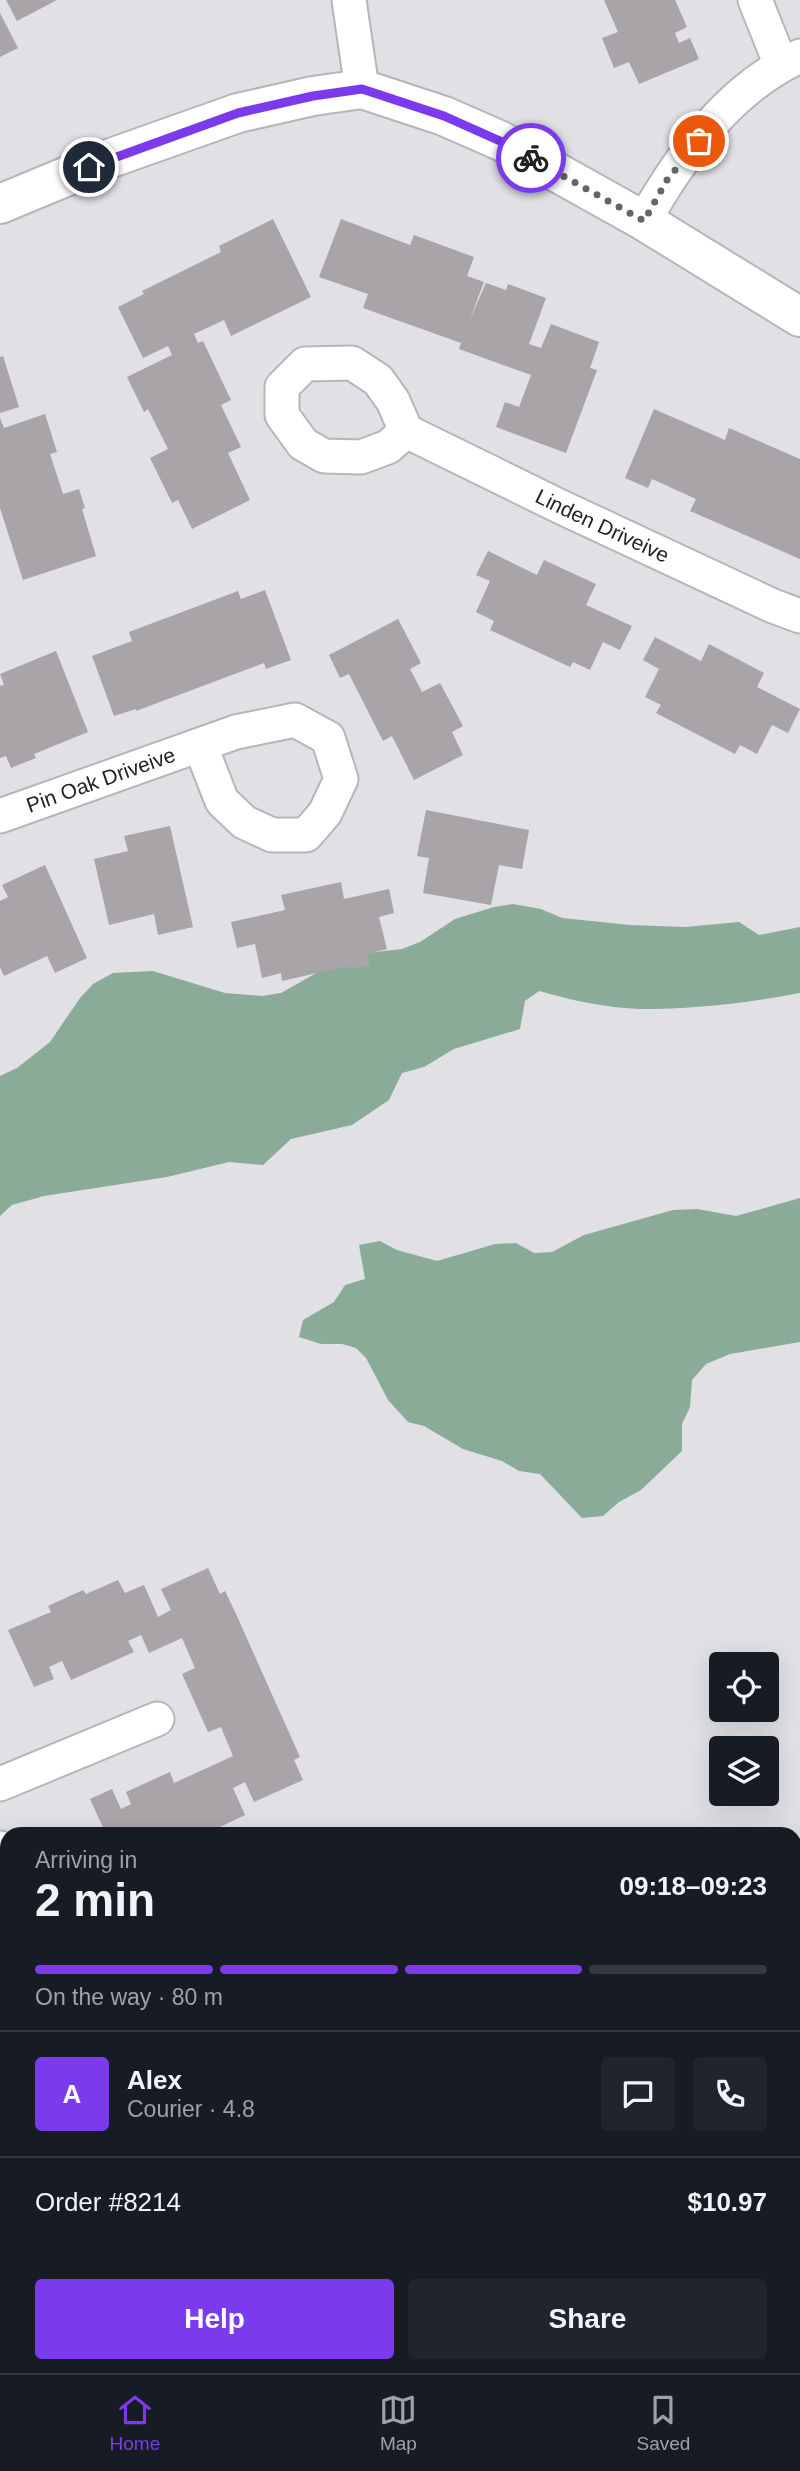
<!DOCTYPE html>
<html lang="en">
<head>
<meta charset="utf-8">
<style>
	:root { --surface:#171b24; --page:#20242c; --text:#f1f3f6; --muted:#9ea1a6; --line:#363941; --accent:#7c3aed }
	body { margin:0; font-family:Arial,sans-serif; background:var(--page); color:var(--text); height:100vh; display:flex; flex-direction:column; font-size:26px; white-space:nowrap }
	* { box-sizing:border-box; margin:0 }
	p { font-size:23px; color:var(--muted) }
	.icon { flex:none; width:38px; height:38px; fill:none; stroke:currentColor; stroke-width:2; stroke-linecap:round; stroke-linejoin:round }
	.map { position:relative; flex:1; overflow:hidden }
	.sheet { position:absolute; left:0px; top:1827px; width:802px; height:546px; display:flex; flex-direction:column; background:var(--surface); border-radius:21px 21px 0 0; box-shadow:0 7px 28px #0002 }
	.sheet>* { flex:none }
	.controls { position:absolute; left:709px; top:1652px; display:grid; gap:14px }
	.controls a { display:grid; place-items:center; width:70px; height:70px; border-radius:7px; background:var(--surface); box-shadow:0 7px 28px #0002; font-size:35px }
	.pin { position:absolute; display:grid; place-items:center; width:60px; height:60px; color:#fff; margin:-30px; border:4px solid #fff; border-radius:50%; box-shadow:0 2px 7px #0007 }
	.courier { position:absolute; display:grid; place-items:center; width:70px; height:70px; margin:-35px; border:5px solid #7c3aed; border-radius:50%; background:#fff; color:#222; box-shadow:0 2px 9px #0007 }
	.overview em { font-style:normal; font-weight:600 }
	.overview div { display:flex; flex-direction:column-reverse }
	.overview { display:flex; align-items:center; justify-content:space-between; height:119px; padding:0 35px }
	h1 { font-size:46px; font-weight:600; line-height:52px }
	.bar { display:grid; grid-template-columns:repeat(4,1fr); gap:10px 7px; align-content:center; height:84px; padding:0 35px }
	.bar i { height:9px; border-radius:5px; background:var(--line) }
	.bar .on { background:var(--accent) }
	.bar p { grid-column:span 4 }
	.line { display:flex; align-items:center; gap:18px; padding:0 35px; border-top:2px solid var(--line) }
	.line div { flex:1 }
	.round { display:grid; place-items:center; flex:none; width:74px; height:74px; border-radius:7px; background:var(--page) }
	.button { display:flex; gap:14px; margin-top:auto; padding:14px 35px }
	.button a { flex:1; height:80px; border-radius:7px; background:var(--accent); color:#fff; font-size:28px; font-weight:600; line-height:80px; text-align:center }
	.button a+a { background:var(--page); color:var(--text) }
	.tab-bar { display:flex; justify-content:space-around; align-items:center; height:98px; border-top:2px solid var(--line); background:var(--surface); font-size:19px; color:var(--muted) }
	.tab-bar a { display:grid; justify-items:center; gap:4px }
	.tab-bar .on { color:var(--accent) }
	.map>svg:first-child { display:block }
	.forest { fill:#8bab99 }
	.building { fill:#a8a4a8 }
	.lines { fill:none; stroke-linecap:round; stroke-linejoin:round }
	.street-casing { stroke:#b5b5ba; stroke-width:37 }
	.secondary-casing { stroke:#b5b5ba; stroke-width:42 }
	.street { stroke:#fff; stroke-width:33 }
	.secondary { stroke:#fff; stroke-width:38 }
	.done { stroke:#656568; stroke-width:7; stroke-dasharray:0 12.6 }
	.route { stroke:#7c3aed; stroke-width:9 }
	.labels { text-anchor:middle; stroke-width:5; stroke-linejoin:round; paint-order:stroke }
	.street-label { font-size:21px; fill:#232325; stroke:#fff }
</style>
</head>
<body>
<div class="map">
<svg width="800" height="2373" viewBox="0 0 800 2373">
	<rect width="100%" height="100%" fill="#e0e0e5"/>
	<path class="forest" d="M513,904L541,909L562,918L630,925L685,927L739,922L759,935L800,927V993C747,1003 693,1009 640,1009C606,1008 571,1000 539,991L525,1001L520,1029L454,1049L424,1067L402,1073L389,1100L352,1125L291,1139L263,1165L229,1162L167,1177L44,1196L12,1205L0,1216V1076L17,1068L50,1042L80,998L93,984L113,973L153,971L225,993L262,996L281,993L348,955L402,949L420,942L455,919L494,907Z
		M800,1198V1342L730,1354L706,1364L692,1380L690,1407L682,1424V1451L641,1490L619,1502L603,1516L582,1518L540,1474L519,1471L502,1461L463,1449L424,1426L408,1422L388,1400L366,1358L356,1348L342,1344H321L299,1337L303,1320L334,1302L345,1285L365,1279L359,1245L380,1241L397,1250L437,1261L495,1244L516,1243L534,1253L552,1252L584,1235L673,1210L697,1209L736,1216Z"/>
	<path class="building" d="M6,0H57L17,21Z
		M604,0H675L687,27L675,33L679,43L690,38L699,59L639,84L629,62L614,68L602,38L618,32Z
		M0,13L18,48L0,57Z
		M273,219L311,297L231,336L224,320L194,334L198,343L203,341L231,400L221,405L241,447L228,453L250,500L192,529L178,500L172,503L150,458L168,449L148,409L144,412L127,377L172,355L168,346L143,358L118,307L144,294L142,291L221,252L219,246Z
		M341,219L410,245L414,235L474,257L467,276L484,282L470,319L486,283L506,290L508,284L546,298L529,344L541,348L551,324L599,342L590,368L597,370L566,453L496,427L505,402L519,407L531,375L459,349L461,343L363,308L368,294L319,277Z
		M3,356L19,407L0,413V357Z
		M654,409L725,440L729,428L800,459V559L690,511L696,499L652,479L648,488L625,478Z
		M45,414L57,452L50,454L63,494L79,489L85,508L82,509L96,556L23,580L0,508V418L4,428Z
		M488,551L537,575L544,560L596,584L586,605L632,626L620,650L603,642L590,670L573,662L570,667L490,630L494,621L476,612L490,581L476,575Z
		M265,590L291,660L266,669L264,663L136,711V709L114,716L92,656L132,641L129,632L238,591L241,599Z
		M398,619L421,663L410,669L422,692L440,683L463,726L452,732L463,755L414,780L392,736L383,741L349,674L340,678L329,655Z
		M655,637L701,661L709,644L764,673L757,687L800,709L788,733L772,725L757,754L740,745L735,754L656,713L661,705L645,697L659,669L643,660Z
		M56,651L88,732L34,754L36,758L11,768L6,756L0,758V686L4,685L0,674Z
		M426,810L529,830L522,869L499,865L491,905L423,893L429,858L417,856Z
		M170,826L193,927L158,935L154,914L109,925L94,859L128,851L124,836Z
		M45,865L87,958L55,973L47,956L4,976L0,967V901L8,897L2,885Z
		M341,882L344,899L389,889L394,913L379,917L387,949L367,954L370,965L349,970L348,966L282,981L281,973L262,978L255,944L237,948L231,922L285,910L281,895Z
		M208,1568L220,1594L225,1591L236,1614L300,1757L294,1760L303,1780L254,1802L245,1782L233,1788L245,1815L220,1827L223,1833L221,1834H106L90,1799L112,1789L121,1809L131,1804L126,1792L170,1772L174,1783L233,1756L221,1727L208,1732L182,1674L195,1668L182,1638L149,1653L141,1635L128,1641L134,1652L71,1680L62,1661L49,1667L54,1679L34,1687L8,1630L51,1612L48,1606L83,1590L86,1594L118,1580L125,1593L144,1585L158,1617L171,1610L161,1589Z
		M0,2067L7,2071V2191L0,2204Z
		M60,2366H123L121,2369L128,2373H56Z
		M390,2366H498L482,2373H393Z"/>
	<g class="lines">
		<defs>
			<g id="street">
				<path d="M349,0L362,89"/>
				<path d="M755,0L781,65"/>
				<path d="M644,221C681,155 730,88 800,56"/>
				<path id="s1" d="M406,431L388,447L361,457L324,456L303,444L282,415V387L305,364L352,363L378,380L393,401L406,431L561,507L773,606L800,616"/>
				<path id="s2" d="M0,816L236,732L295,720L328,738L341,779L325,813L306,835H272L244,822L222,801L200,745"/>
				<path d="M0,1784L157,1719"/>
				<path d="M0,1848L7,1865"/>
				<path d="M0,1962L7,1960"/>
				<path d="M0,2297L7,2284"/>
				<path d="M218,2366L221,2373"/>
			</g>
			<path id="secondary" d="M0,204L111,158L238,113L313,96L362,89L444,116L501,141L644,221L800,317"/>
		</defs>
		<use href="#street" class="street-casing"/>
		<use href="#secondary" class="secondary-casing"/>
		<use href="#street" class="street"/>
		<use href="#secondary" class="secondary"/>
	</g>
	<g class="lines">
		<path class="done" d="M531,158L644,221L667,180L699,141"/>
		<path class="route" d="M89,167L238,113L313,96L362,89L444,116L500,141L531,158"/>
	</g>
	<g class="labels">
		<g class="street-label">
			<text dy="7" stroke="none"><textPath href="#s1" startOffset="565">Linden Driveive</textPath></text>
			<text dy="7" stroke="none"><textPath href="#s2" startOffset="107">Pin Oak Driveive</textPath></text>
		</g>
	</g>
</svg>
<div class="controls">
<a><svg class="icon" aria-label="locate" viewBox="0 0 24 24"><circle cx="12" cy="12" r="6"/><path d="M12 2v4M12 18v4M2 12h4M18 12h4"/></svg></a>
<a><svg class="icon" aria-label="layers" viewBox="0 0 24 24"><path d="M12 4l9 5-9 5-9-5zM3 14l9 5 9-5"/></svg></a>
</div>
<div class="pin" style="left:699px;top:141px;background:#ea580c"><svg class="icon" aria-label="bag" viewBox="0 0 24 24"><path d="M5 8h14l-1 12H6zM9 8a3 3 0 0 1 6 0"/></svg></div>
<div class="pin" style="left:89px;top:167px;background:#1f2937"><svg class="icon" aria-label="home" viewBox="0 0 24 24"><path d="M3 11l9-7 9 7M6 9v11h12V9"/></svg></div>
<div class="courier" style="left:531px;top:158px"><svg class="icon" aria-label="bike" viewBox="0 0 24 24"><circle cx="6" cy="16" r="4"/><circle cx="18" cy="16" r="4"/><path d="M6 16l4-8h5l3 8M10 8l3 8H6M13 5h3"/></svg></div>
<section class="sheet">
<div class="overview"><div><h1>2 min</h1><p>Arriving in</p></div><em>09:18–09:23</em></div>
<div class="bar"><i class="on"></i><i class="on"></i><i class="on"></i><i></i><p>On the way · 80 m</p></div>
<div class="line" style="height:126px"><b class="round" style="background:var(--accent);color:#fff">A</b><div><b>Alex</b><p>Courier · 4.8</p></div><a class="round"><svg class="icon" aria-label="chat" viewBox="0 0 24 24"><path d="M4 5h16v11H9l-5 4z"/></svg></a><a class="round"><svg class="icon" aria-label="phone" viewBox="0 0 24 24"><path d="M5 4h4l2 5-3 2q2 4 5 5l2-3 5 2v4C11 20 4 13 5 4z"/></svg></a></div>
<div class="line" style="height:91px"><div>Order #8214</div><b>$10.97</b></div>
<div class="button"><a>Help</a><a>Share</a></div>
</section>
</div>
<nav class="tab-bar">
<a class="on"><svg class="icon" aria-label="home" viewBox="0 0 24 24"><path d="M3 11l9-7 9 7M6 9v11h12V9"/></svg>Home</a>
<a><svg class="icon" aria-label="map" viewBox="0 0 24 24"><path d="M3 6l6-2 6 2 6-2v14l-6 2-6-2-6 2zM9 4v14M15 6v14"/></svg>Map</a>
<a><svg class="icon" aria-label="saved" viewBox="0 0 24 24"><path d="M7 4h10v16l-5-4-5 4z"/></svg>Saved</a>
</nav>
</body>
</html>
